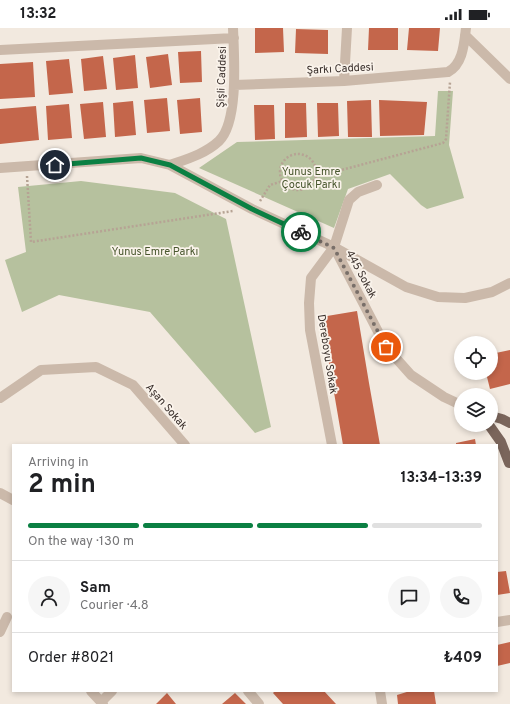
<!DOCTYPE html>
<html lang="en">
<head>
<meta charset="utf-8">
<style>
	:root { --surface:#fff; --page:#f6f6f6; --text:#202124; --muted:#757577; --line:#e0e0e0; --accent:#0b8043 }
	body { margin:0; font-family:Overpass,sans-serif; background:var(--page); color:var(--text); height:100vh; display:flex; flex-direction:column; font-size:15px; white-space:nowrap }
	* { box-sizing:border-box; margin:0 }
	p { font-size:13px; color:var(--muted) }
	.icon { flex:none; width:22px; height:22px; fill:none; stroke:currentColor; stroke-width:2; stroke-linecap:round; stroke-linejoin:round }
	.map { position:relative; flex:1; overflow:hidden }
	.sheet { position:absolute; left:12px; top:416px; width:486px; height:248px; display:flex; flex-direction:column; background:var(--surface); border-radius:0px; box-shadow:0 2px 6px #0003 }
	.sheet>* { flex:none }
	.fabs { position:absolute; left:454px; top:308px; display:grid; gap:8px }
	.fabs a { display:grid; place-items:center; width:44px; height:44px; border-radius:50%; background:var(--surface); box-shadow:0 2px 6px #0003; font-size:20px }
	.pin { position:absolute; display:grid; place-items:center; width:34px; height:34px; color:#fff; margin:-17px; border:2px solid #fff; border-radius:50%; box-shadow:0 1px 4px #0007 }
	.courier { position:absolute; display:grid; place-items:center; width:40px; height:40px; margin:-20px; border:3px solid #0b8043; border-radius:50%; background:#fff; color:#222; box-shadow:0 1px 5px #0007 }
	.head em { font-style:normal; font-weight:700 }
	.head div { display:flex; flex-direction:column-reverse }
	.head { display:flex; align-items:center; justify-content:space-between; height:68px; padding:0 16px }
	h1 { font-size:26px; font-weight:700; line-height:30px }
	.bar { display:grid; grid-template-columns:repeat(4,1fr); gap:6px 4px; align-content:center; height:48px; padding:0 16px }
	.bar i { height:5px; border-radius:3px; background:var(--line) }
	.bar .on { background:var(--accent) }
	.bar p { grid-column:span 4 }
	.line { display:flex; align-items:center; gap:10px; padding:0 16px; border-top:1px solid var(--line) }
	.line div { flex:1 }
	.round { display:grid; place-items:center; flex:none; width:42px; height:42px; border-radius:21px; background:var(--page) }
	.status { display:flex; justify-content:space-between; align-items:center; height:28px; padding:0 20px; background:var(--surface); direction:ltr }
	.status svg { height:11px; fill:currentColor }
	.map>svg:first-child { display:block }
	.green { fill:#b6c19e }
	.building { fill:#c4664b }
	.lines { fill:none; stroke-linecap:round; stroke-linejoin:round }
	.path { stroke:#b6a394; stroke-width:2.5; stroke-dasharray:2 2; stroke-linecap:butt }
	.minor { stroke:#cbb9aa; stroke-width:10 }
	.major { stroke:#7a655b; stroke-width:10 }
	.done { stroke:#796f69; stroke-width:4; stroke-dasharray:0 7.2 }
	.route { stroke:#0b8043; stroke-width:5 }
	.labels { text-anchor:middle; stroke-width:3.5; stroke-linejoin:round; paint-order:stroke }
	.street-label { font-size:11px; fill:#382e2a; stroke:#faf3eb }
	.park-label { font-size:11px; fill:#48562e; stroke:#faf3eb }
</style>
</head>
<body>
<div class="status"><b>13:32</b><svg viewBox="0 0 49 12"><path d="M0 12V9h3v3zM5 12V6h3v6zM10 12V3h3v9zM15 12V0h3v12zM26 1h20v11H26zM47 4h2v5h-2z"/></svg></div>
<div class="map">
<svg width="510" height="676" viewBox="0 0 510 676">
	<rect width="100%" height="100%" fill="#f2e9df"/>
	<path class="green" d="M438,63H453L449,117L464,170L427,181L421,177L390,146L348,161L334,200L199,140L237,114L435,108Z
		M81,153L175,165L226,191L271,399L255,405L150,284L59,267L22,284L5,232L26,224L18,159Z"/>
	<path class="building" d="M255,0H283L284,24L255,25Z
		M369,0H398V22H368Z
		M409,0H440L438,23L407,22Z
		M296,1L328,2V26L295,25Z
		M201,23L202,54L180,55L178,24Z
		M168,26L172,57L150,60L146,29Z
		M135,27L138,60L116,62L113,30Z
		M103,28L107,61L84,63L81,31Z
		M69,31L73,65L49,67L46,33Z
		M33,34L35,69L0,71V36Z
		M167,70L170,103L147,105L144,72Z
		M200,70L202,104L180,106L177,72Z
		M371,72L372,109H348L347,73Z
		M379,72L427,74L424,107L380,108Z
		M133,73L136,107L115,109L113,75Z
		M103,74L106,109L84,111L80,76Z
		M285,75H306L307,109L285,110Z
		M317,75H338L339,108L318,109Z
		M69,76L72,110L48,112L46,78Z
		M254,77H274L275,111L255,112Z
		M36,78L39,112L0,116V81Z
		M357,283L369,355L380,417H343L331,347L321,289Z
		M510,322V356L490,361L486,345H491V326Z
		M475,411L476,417H456V415Z
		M506,543L510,565L497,567V544Z
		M510,614V635L497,638V617Z
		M275,663H324L336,676H283L273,665Z
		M410,663H434L436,676H398L397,667Z
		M167,665L176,676H156Z
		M235,665L246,676H222Z"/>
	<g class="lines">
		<path class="path" d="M280 144a18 18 0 1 1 36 0a18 18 0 1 1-36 0Z
			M27,148L31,214L233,183
			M315,149L443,115L446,111L450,54
			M260,173L270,157L283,153"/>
		<path class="minor" d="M465,7L510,51
			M0,22L234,10
			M344,53L347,0
			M234,57L344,53L448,44C463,36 464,16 466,0
			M170,137C187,131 205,126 219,113C239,94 234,27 233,0
			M0,140L141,130L170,137L252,181L334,219L406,259L438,269L465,270L492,264L510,255
			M334,219L386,319L411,347L444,369L461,377
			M0,370L41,342L96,339L133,357L185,417
			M332,417L310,302L309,275L311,250L334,219L349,172L358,164L377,157
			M0,465L13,472
			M497,594L510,592
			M0,604L7,589
			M91,663L103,676
			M248,663L259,676
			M380,663L382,676
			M101,674L112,663"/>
		<path class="major" d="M491,388L502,391L510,395
			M489,397L501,414L509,435"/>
	</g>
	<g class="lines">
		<path class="done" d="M301,204L334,220L386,319"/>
		<path class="route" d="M55,137L141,130L170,137L252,181L301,204"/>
	</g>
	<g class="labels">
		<g class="street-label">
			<text transform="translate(340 40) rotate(-3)" y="4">Şarkı Caddesi</text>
			<text transform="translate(221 49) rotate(-88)" y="4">Şişli Caddesi</text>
			<text transform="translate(362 246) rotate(62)" y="4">445 Sokak</text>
			<text transform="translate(328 326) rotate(81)" y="4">Dereboyu Sokak</text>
			<text transform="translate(167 378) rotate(49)" y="4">Aşan Sokak</text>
		</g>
		<g class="park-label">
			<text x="311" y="147">Yunus Emre<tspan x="311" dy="13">Çocuk Parkı</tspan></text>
			<text x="155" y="227">Yunus Emre Parkı</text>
		</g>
	</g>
</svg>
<div class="fabs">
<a><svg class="icon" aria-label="locate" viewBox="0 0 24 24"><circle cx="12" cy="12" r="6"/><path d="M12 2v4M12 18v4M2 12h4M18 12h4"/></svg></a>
<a><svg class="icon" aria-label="layers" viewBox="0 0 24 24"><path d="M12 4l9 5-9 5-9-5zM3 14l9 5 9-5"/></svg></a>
</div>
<div class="pin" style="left:386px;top:319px;background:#ea580c"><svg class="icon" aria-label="bag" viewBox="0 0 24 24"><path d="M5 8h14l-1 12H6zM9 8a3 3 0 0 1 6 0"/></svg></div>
<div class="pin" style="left:55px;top:137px;background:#1f2937"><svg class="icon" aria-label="home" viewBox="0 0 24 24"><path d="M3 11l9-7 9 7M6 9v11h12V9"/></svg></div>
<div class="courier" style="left:301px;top:204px"><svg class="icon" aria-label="bike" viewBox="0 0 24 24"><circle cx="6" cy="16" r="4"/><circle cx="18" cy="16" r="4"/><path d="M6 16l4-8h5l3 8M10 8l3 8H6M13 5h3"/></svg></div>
<section class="sheet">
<div class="head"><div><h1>2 min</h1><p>Arriving in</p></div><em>13:34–13:39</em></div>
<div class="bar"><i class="on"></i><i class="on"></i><i class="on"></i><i></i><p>On the way · 130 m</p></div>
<div class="line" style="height:72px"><a class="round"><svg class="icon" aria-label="person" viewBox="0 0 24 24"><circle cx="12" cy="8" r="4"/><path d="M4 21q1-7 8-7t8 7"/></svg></a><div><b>Sam</b><p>Courier · 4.8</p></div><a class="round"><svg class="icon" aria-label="chat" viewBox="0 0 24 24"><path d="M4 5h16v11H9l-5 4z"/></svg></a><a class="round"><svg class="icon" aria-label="phone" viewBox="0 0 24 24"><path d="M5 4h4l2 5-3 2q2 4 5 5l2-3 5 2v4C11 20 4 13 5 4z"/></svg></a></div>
<div class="line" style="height:52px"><div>Order #8021</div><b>₺409</b></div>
</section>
</div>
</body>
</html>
